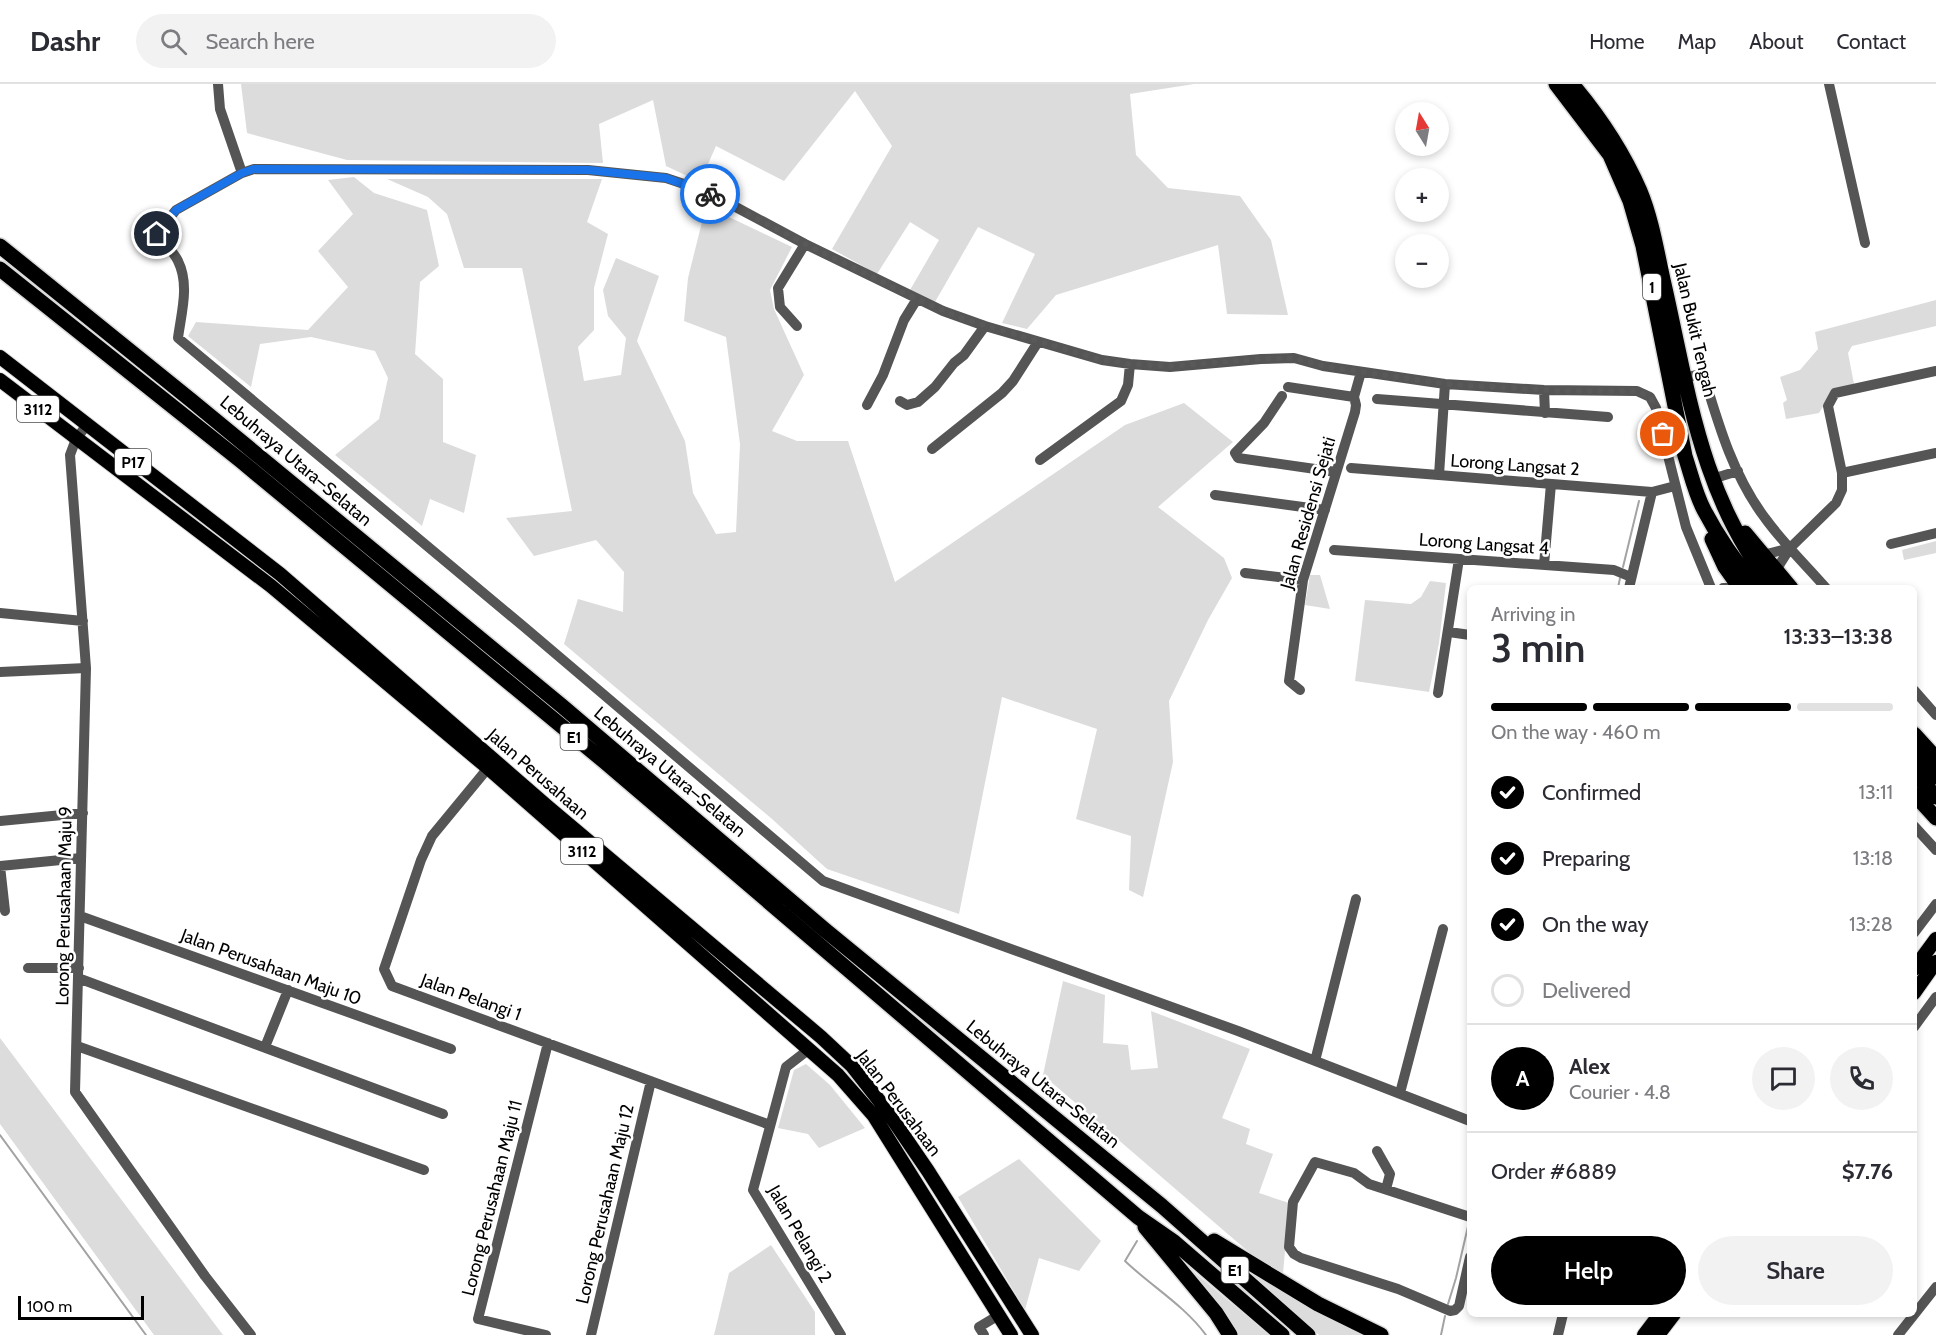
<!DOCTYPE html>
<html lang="en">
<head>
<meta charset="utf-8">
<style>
	:root { --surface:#fff; --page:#f2f2f3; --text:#2b2b33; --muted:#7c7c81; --line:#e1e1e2; --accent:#000 }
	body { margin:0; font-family:Cabin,sans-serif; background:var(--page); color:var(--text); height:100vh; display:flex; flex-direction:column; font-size:22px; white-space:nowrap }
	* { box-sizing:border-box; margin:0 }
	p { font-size:20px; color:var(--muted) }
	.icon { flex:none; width:33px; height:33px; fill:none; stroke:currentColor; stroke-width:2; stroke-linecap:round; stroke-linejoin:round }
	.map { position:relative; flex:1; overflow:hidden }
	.panel { position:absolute; left:1467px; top:501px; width:450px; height:732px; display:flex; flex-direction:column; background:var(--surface); border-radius:9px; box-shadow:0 3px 9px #0003 }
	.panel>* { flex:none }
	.needle { width:39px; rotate:349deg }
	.tools { position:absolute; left:1395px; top:18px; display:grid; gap:12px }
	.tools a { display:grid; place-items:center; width:54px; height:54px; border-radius:50%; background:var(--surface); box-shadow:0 3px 9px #0003; font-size:30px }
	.scale { position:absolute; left:18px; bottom:15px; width:126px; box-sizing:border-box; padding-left:6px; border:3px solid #000; border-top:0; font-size:16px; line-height:21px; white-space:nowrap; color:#000; -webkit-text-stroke:4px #fff; paint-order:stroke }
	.pin { position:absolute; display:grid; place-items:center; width:51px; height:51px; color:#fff; margin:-26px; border:3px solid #fff; border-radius:50%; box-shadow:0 2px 6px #0007 }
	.courier { position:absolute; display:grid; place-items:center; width:60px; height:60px; margin:-30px; border:4px solid #1a73e8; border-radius:50%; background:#fff; color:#222; box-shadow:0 2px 8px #0007 }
	.headline em { font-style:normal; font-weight:600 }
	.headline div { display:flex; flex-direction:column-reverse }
	.headline { display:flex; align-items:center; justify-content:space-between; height:102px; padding:0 24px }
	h1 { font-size:39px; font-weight:600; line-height:45px }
	.bar { display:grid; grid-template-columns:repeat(4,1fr); gap:9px 6px; align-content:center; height:72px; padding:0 24px }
	.bar i { height:8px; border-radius:4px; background:var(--line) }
	.bar .current { background:var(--accent) }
	.bar p { grid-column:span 4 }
	.line { display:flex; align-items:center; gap:15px; padding:0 24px; border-top:2px solid var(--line) }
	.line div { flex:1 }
	.round { display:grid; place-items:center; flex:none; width:63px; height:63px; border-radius:32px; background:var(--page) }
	ol { padding:0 24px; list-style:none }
	li { display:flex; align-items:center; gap:18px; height:66px }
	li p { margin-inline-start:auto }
	li .icon { padding:6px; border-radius:50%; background:var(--accent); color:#fff; stroke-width:4 }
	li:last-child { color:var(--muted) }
	li i { width:33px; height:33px; border:3px solid var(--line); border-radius:50% }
	.primary-button { display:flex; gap:12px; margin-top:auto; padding:12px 24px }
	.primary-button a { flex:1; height:69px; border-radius:36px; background:var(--accent); color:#fff; font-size:24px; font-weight:600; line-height:69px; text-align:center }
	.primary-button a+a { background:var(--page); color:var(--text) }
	header { display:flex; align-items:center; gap:36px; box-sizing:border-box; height:84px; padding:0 30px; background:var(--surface); border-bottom:2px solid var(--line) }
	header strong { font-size:28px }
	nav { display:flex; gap:33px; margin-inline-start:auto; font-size:21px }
	.search { width:420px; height:54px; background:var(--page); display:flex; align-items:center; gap:15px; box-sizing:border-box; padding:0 21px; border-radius:33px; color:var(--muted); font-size:22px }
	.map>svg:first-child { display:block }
	.green { fill:#dcdcdc }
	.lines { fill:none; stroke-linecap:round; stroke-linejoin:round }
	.stream { stroke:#a3a3a3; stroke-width:2 }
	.major-casing { stroke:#dbdbdb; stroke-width:16 }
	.highway-casing { stroke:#dbdbdb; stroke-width:18 }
	.minor { stroke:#555; stroke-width:10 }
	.major { stroke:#000; stroke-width:14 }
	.highway { stroke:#000; stroke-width:15 }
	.done { stroke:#595959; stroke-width:6; stroke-dasharray:0 10.8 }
	.route { stroke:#1a73e8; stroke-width:8 }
	.labels { text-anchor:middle; stroke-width:5; stroke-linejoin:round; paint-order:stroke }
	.shield { fill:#fff; stroke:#4c4c4c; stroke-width:1.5 }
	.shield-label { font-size:16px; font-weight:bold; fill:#000 }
	.street-label { font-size:18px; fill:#000; stroke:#fff }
</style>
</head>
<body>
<header>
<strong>Dashr</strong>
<div class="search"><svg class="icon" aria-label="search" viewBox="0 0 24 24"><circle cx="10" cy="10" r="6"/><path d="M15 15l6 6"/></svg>Search here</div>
<nav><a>Home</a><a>Map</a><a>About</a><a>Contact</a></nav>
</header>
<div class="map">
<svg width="1936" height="1251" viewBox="0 0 1936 1251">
	<rect width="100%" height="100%" fill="#fff"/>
	<path class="green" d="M241,0H1194L1130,10L1136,71L1168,104L1240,112L1271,156L1288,231L1227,230L1218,161L1056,211L1027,245L1002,239L1035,170L978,143L935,218L910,206L939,156L910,138L877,190L832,165L892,62L855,7L784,97L716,62L700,98L666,82L653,16L599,40L603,79L347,76L247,49Z
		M354,93L374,109L427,126L439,182L420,198L415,270L443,295V358L476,371L464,429L430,415L422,442L335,371L379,335L388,294L375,267L311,253L260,260L251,303L188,252L196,238L308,246L348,203L318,167L353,130L328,96Z
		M387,95H602L587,138L608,150L594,204V246L578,263L584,297L621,291L626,254L608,232L603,206L616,174L659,192L637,257L685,357L693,409L716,450L736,448L740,360L726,253L684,237L688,194L706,122L792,163L770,206L774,225L804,291L772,347L797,357H848L895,498L1125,341L1184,319L1233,358L1158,423L1224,474L1232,494L1208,536L1169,617L1173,678L1143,813L1129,806L1131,752L1076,735L1097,645L1002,613L959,830L827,785L772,735L564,560L578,515L623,528L624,488L596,456L534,472L506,434L572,427L522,184H464L447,130L428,113Z
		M1936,216V242L1852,262L1848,269L1854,300L1834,305L1819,329L1786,335L1783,319L1787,316L1780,293L1800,286L1818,265L1815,248Z
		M1936,457V469L1904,476L1902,466Z
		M1310,491H1320L1330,525L1305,521Z
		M1430,497L1446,499L1439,559L1429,608L1355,597L1365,516L1411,520L1421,513Z
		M1063,897L1105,911L1103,959L1128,961L1131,986L1158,984L1151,927L1250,965L1222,1034L1250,1045L1246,1060L1273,1070L1259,1109L1289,1119L1283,1190L1251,1170L1043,991Z
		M0,954L223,1251H154L0,1040Z
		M806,980L830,1001L865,1044L819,1064L808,1050L778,1044L794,986Z
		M1019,1075L1101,1157L1079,1187L1039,1174L1025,1226L958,1113Z
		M771,1161L815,1228V1251H714L729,1189Z
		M1216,1163L1367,1251H1319Z
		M1187,1182L1269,1251H1236Z"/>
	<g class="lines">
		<path class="stream" d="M1623,483L1639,417
			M1618,504L1620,494
			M0,1051L146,1251
			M1137,1157L1125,1177C1151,1202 1184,1221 1206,1251
			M1448,1220L1456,1194L1469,1138
			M1441,1251L1445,1232"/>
		<defs>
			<path id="major" d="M0,273L280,490L548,723L821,953L852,982L885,1024L928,1087L1032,1251
				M0,296L271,502L488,684L838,991L874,1032L1011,1251
				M1914,885L1936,855
				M1914,909L1936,878
				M1644,1251L1660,1230
				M1658,1251L1674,1230"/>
			<path id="highway" d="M1556,0L1610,71L1630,117L1643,162L1685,372C1691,390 1695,409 1704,426C1718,453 1737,480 1757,504
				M1572,0C1600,33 1623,68 1640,107C1652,136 1657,169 1664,200C1688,306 1702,417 1774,504
				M0,162L192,317L562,622L825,846L1162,1122L1308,1251
				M0,185L241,377L605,678L1138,1133L1174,1158L1282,1251
				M1745,449L1791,504
				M1712,455L1725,483L1740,504
				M1914,650L1936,674
				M1914,668L1936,693
				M1914,688L1936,713
				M1914,710L1936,734
				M1145,1143L1216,1229L1230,1251
				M1214,1157L1318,1220L1381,1251"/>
		</defs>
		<use href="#major" class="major-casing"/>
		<use href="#highway" class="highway-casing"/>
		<path class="minor" d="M218,0L220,25L242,89
			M1829,0L1865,159
			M797,242L780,223L778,204L805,160
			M1685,294L1703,289C1718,339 1733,392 1765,434C1783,459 1806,481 1826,504
			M1288,303L1354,313
			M1544,306L1545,329
			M1282,312L1264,339L1235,369L1238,374L1336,388
			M1377,315L1608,333
			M900,317L907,321L918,318L935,303L954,279L964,271L985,242
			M867,321L883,291L904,236L917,215
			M86,342L76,355L70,371L86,584L75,1008L205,1192L251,1251
			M932,365L1002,309L1013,297L1038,258
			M1040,376L1121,317L1128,301L1130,280
			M1351,384L1652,408L1675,402
			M1842,389L1936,369
			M1439,391L1445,300
			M1712,395L1738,387
			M1215,411L1325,426
			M1891,460L1936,449
			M1334,466L1614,486L1631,493
			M1763,471L1790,464
			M1544,481L1551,400
			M1776,486L1790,464L1836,419L1842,406V389L1828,322L1835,309L1936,287
			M1245,489L1303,496
			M1629,504L1652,408
			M1723,504H1740
			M0,529L83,537
			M1449,548L1470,551
			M0,588L86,584
			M1300,606L1289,597L1303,496L1355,328L1356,321L1354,313L1361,288
			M1914,606L1936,631
			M1438,609L1459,475
			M488,684L432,752L421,776L384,885L392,902L770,1041
			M0,737L83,729
			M1914,742L1936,766
			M0,782L81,774
			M0,782L5,827
			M80,832L451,965
			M1914,849L1936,820
			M28,884H79
			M78,894L443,1030
			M1914,943L1936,913
			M77,962L424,1086
			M265,963L288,906
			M808,966L786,983L753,1106L841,1251
			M1315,977L1356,815
			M1400,1009L1443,845
			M1470,1037L1238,947L823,797L523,542L178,254C181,230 190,201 178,177C174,168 164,159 157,150L176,126L242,89L254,85L588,86L666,94L696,104L732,121L805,160L943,227L985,242L1102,276L1130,280L1170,283L1261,275L1294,274L1323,282L1445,300L1544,306L1637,307L1650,313L1656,324L1686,443L1711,504
			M1377,1067L1390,1090L1386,1105
			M1470,1133L1369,1100L1354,1089L1315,1078L1293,1118L1289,1163L1294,1170L1301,1174L1398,1205L1450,1227L1455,1226L1459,1222L1470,1173
			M546,1251L478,1235L548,959
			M591,1251L651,997
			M984,1251L979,1243L999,1231
			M1558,1251L1563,1230
			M1898,1251L1936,1203"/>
		<use href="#major" class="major"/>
		<use href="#highway" class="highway"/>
	</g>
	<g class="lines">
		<path class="done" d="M710,110L805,160L917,215L961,234L1098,275L1130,280L1170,282L1261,275L1294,274L1323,282L1445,300L1564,307H1637L1650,313L1653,318L1663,350"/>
		<path class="route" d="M157,150L176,126L242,89L254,85L588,86L666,94L710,110"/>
	</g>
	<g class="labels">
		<g class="shield">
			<rect x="1643" y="190" width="18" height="26" rx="4.5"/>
			<rect x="17" y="312" width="42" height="26" rx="4.5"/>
			<rect x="115" y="365" width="36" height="26" rx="4.5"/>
			<rect x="560.5" y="640" width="27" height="26" rx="4.5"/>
			<rect x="561" y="754" width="42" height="26" rx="4.5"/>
			<rect x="1221.5" y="1173" width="27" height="26" rx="4.5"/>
		</g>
		<g class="shield-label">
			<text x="1652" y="209">1</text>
			<text x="38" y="331">3112</text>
			<text x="133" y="384">P17</text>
			<text x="574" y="659">E1</text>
			<text x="582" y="773">3112</text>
			<text x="1235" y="1192">E1</text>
		</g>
		<g class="street-label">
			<text transform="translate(1695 246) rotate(77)" y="6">Jalan Bukit Tengah</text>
			<text transform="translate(296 377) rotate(40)" y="6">Lebuhraya Utara–Selatan</text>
			<text transform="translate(1515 381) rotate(4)" y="6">Lorong Langsat 2</text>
			<text transform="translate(1308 429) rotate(-74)" y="6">Jalan Residensi Sejati</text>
			<text transform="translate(1484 460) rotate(4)" y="6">Lorong Langsat 4</text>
			<text transform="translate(670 688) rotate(40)" y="6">Lebuhraya Utara–Selatan</text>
			<text transform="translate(538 690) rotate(41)" y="6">Jalan Perusahaan</text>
			<text transform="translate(64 822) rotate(-89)" y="6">Lorong Perusahaan Maju 9</text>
			<text transform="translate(271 883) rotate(20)" y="6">Jalan Perusahaan Maju 10</text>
			<text transform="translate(471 913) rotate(20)" y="6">Jalan Pelangi 1</text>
			<text transform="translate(1043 1000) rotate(39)" y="6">Lebuhraya Utara–Selatan</text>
			<text transform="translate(899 1019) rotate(53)" y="6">Jalan Perusahaan</text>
			<text transform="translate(492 1114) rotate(-76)" y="6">Lorong Perusahaan Maju 11</text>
			<text transform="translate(605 1120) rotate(-77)" y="6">Lorong Perusahaan Maju 12</text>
			<text transform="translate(800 1150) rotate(60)" y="6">Jalan Pelangi 2</text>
		</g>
	</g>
</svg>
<div class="tools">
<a><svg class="needle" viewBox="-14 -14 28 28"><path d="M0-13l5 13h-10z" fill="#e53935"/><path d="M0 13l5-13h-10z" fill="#7c7c81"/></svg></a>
<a>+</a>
<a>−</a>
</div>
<div class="scale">100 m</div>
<div class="pin" style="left:1663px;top:350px;background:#ea580c"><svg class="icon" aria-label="bag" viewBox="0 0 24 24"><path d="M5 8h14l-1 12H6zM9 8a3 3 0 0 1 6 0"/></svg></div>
<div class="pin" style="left:157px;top:150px;background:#1f2937"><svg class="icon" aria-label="home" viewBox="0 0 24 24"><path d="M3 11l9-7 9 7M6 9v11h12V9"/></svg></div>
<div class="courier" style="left:710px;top:110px"><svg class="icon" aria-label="bike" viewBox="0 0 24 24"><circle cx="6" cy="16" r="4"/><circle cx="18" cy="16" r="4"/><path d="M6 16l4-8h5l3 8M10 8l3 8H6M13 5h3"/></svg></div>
<section class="panel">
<div class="headline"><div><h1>3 min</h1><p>Arriving in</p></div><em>13:33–13:38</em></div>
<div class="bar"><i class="current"></i><i class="current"></i><i class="current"></i><i></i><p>On the way · 460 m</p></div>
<ol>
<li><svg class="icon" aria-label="check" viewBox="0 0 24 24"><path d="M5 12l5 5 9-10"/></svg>Confirmed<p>13:11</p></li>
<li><svg class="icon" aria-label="check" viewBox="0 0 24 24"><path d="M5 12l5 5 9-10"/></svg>Preparing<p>13:18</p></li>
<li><svg class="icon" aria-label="check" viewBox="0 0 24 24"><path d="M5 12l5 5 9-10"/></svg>On the way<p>13:28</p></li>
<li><i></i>Delivered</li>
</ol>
<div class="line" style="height:108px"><b class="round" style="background:var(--accent);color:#fff">A</b><div><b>Alex</b><p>Courier · 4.8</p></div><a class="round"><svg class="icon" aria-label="chat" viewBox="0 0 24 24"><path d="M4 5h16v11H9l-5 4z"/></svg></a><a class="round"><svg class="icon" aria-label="phone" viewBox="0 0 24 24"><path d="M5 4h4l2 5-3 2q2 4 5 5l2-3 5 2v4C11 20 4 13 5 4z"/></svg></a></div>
<div class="line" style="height:78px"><div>Order #6889</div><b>$7.76</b></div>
<div class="primary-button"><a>Help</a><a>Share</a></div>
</section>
</div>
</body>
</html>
